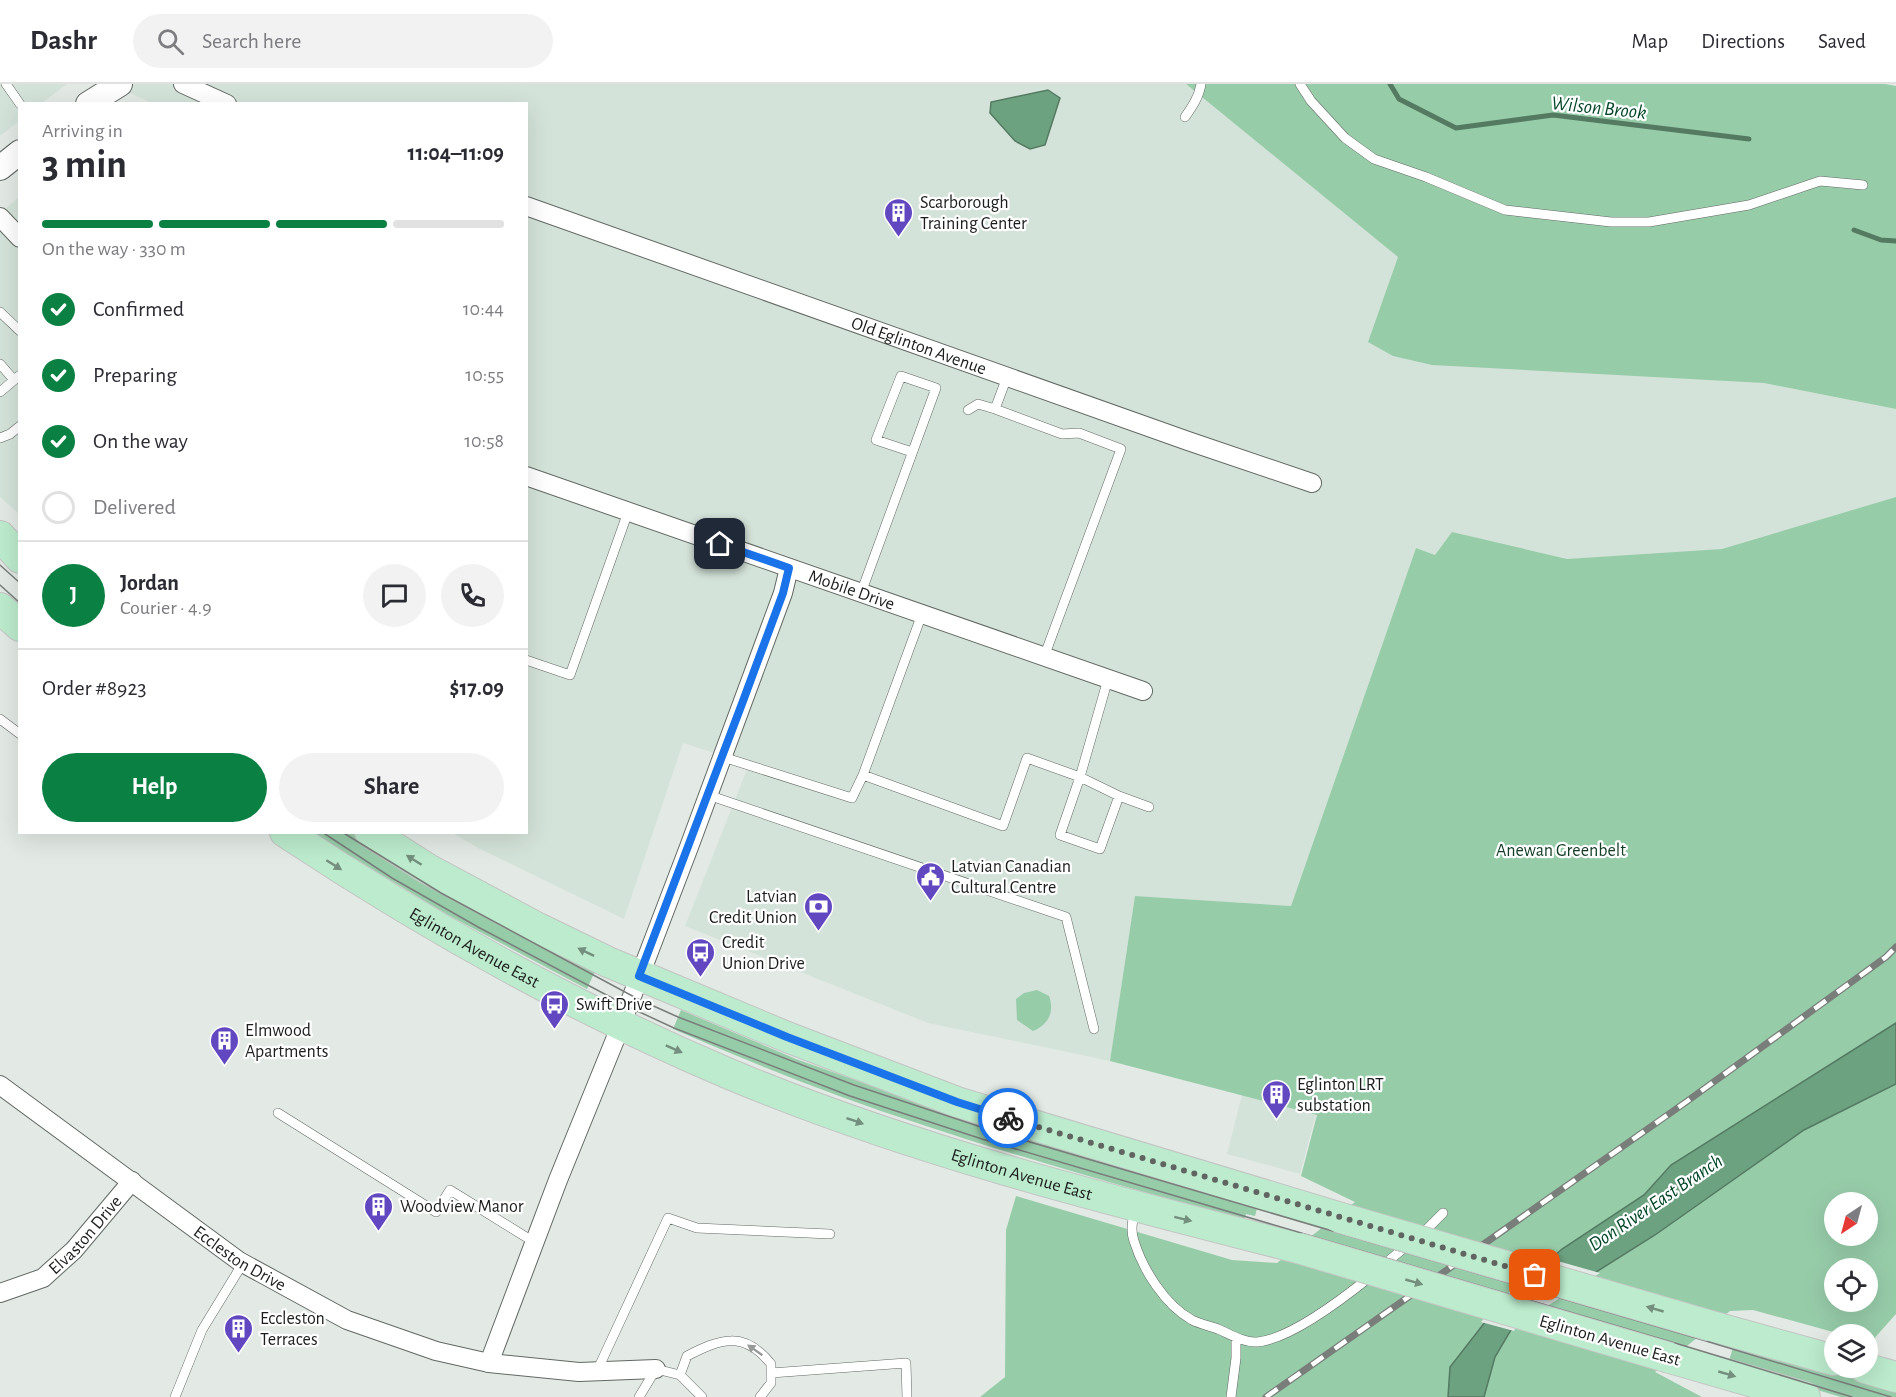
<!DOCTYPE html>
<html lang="en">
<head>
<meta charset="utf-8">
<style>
	:root { --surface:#fff; --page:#f2f2f3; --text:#2b2b33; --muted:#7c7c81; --line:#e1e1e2; --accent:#0b8043 }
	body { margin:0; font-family:"Alegreya Sans",sans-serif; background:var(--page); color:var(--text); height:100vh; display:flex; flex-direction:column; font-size:22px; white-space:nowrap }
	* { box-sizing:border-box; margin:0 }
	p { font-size:20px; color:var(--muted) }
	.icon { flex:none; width:33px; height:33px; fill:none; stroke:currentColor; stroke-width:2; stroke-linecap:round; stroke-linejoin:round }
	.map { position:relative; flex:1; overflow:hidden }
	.panel { position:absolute; left:18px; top:18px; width:510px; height:732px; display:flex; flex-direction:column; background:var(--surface); border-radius:0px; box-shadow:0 6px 24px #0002 }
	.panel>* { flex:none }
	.needle { width:39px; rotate:216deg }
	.buttons { position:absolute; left:1824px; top:1108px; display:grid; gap:12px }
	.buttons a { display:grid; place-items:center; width:54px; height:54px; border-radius:50%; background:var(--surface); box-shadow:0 6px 24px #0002; font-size:30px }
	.pin { position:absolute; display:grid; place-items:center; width:51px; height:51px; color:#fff; margin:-26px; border-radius:12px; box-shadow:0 3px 9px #0006 }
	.courier { position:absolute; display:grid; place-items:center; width:60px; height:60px; margin:-30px; border:4px solid #1a73e8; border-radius:50%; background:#fff; color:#222; box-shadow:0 2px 8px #0007 }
	.headline em { font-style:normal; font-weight:700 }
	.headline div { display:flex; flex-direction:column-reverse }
	.headline { display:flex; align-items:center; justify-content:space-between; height:102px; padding:0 24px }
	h1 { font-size:39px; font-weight:700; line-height:45px }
	.bar { display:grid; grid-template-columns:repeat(4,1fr); gap:9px 6px; align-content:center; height:72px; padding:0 24px }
	.bar i { height:8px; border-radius:4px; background:var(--line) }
	.bar .on { background:var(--accent) }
	.bar p { grid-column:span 4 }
	.line { display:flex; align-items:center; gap:15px; padding:0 24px; border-top:2px solid var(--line) }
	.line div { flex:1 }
	.round { display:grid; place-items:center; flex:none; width:63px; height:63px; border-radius:32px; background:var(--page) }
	ol { padding:0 24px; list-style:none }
	li { display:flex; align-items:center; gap:18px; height:66px }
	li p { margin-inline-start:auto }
	li .icon { padding:6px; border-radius:50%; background:var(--accent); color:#fff; stroke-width:4 }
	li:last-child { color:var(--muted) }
	li i { width:33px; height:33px; border:3px solid var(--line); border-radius:50% }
	.action { display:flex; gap:12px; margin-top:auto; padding:12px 24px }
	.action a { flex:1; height:69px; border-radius:36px; background:var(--accent); color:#fff; font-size:24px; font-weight:700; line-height:69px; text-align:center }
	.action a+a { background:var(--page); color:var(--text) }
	header { display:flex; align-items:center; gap:36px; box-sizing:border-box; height:84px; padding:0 30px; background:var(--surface); border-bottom:2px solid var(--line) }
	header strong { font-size:28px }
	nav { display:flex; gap:33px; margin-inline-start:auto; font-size:21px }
	.search { width:420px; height:54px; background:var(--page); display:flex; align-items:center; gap:15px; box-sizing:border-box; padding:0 21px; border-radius:33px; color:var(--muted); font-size:22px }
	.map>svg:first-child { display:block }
	.built { fill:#d4e3d9 }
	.green { fill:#97cca9; fill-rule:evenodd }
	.water { fill:#6da280; stroke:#547a62; stroke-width:1.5 }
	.pier { fill:#e3eae5 }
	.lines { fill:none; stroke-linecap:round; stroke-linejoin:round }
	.stream { stroke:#547a62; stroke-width:5 }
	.service-casing { stroke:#626964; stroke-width:10 }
	.minor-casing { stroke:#626964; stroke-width:20 }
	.tertiary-casing { stroke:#626964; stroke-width:26 }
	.primary-casing { stroke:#c4c4c4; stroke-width:32 }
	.service { stroke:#fff; stroke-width:9 }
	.minor { stroke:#fff; stroke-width:18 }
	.tertiary { stroke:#fff; stroke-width:24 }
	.primary { stroke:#bcebcd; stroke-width:30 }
	.tram { stroke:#797e7b; stroke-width:1.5 }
	.rail-casing { stroke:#797e7b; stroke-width:7 }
	.rail { stroke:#fff; stroke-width:4.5; stroke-dasharray:14; stroke-linecap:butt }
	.primary-bridge-casing { stroke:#c4c4c4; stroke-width:32; stroke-linecap:butt }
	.primary-bridge { stroke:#bcebcd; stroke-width:30 }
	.oneway { fill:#748f7d }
	.oneway2 { fill:#989a99 }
	.done { stroke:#616562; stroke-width:6; stroke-dasharray:0 10.8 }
	.route { stroke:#1a73e8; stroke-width:8 }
	.labels { text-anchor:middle; stroke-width:4.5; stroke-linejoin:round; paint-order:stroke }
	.poi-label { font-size:18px; fill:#1b1e1c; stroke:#fff; text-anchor:start }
	.street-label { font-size:18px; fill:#1b1e1c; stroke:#fff }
	.park-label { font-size:18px; fill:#133d25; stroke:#fff }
	.water-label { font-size:20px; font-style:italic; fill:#024727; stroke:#fff }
</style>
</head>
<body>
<header>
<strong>Dashr</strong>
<div class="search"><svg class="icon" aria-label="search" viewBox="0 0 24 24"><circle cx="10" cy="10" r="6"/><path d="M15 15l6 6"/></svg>Search here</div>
<nav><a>Map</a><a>Directions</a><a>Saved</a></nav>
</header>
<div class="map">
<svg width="1896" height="1313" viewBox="0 0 1896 1313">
	<rect width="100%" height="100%" fill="#e3eae5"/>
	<path class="built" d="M0,0H67L42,19L20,20L19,37L0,52Z
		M110,0H1186L1398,173L1368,258L1764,299L1896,325V413L1562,515L1416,464L1291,822L1135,812L1110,977L928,939L685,842L749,680L683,659L624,835L480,765L452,749L526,748V20H154Z
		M19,113V430L0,413V129Z
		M1243,1007L1317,1026L1300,1090L1227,1070Z"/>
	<path class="green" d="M1186,0H1885L1896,2V325L1764,299L1432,281L1393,272L1368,258L1398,173Z
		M1896,413V1230L1871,1258H1868V1251H1844L1753,1226L1730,1227L1655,1288L1702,1313H980L1005,1293L1006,1146L1016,1112L1232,1176L1277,1179L1355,1118L1301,1092L1317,1031L1110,977L1135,812L1291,822L1416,464L1435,471L1452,448L1567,475L1722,465ZM1834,1119H1868V1152H1834ZM1834,1185H1868V1218H1834Z
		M312,749H352L408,783L596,885L587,905L448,831Z
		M1037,906L1049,912C1055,928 1048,941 1033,947L1017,936L1016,915L1024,909Z
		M681,926L796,975L926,1021L1258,1121L1255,1132L1246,1130L1244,1137C1136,1105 1027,1076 920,1040C836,1013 754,980 673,945Z
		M1734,1260L1896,1307V1313H1841L1728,1280Z"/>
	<path class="water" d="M1048,6L1060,14L1045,61L1030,65L1015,57L990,29L991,18Z
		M1896,939V1000L1804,1046L1655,1151L1515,1239L1495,1273L1484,1313H1448L1450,1283L1496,1224L1562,1165L1644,1111L1671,1081Z"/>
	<path class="pier" d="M1547,1174L1600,1189L1517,1241L1514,1247L1481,1238L1494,1222Z"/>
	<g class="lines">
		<path class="stream" d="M1390,0L1399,15L1456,44L1553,31L1749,55
			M1854,146L1881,156L1896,157"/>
		<defs>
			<path id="service" d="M6,0L20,20
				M1300,0L1311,17L1345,54L1374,75L1426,93L1505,126L1611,138H1649L1749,121L1820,97L1863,101
				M1185,33C1192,23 1199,13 1201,0
				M0,228L20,247
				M0,280L14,296
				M1007,293L995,325L1062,350L1079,349L1121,365L1044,573
				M0,308L20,291
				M968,326L978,320L995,325
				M0,354L10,350L20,342
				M861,509L936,304L901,292L876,356L912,368
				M922,530L863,691L1003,742L1027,674L1080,693L1060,751L1100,765L1119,712L1149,723
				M526,576L570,591L628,428
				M1108,595L1080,693L1119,712
				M0,635L20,650
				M723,673L852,714L863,691
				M708,711L1066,833L1094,945
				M278,1029L436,1128L450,1106L534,1158
				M1135,1125C1133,1135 1130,1146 1134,1157C1143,1186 1165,1221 1192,1236C1200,1240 1210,1242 1218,1245C1230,1250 1244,1259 1257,1258C1291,1255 1345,1213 1371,1192
				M1421,1151L1443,1129
				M1381,1183L1410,1159
				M597,1287L668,1134L697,1144L830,1150
				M771,1289L906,1279L907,1313
				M680,1291L687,1272C720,1255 744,1246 771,1280V1299L760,1313
				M175,1313L202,1246L243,1179
				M639,1313L656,1285L680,1291L702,1313
				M1231,1313L1236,1274V1254"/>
			<g id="minor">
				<path d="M183,0L227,20"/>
				<path id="s1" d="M526,122L1188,357L1312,399"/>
				<path d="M0,133L20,154"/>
				<path id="s2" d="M526,392L1143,607"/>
				<path id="s3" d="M0,1001L239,1177L347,1236L436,1267L489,1279L579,1288L656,1285"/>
				<path id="s4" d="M0,1209L43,1194L74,1166L132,1097"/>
				<path d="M489,1279L558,1096L621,941L689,763L783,509L789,484"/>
			</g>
			<path id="tertiary" d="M88,20L120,0
				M0,84L20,68"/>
			<g id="primary">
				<path d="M0,452L20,474"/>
				<path d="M0,524L20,542"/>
				<path id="s5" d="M285,748C425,841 572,923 727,989C910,1066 1105,1115 1298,1164"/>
				<path d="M370,748L428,785L538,844L608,878L787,953L957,1018L1338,1133"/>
				<path d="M1711,1242L1834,1276"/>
				<path d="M1670,1274L1805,1313"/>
				<path d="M1865,1284L1896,1293"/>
			</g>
		</defs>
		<use href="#service" class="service-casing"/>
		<use href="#minor" class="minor-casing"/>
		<use href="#tertiary" class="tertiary-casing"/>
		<use href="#primary" class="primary-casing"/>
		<use href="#service" class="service"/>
		<use href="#minor" class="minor"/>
		<use href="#tertiary" class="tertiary"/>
		<use href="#primary" class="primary"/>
		<path class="tram" d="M0,481L20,499
			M0,501L20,519
			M322,748L392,794L478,843L633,925L674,944L850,1012L982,1055L1685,1262L1852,1313
			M342,748L441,809L638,915L678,933L854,1001L996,1048L1696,1254L1891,1313"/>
		<defs>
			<path id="rail" d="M1266,1313L1686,1018L1886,873L1896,863"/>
		</defs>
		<use href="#rail" class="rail-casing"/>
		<use href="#rail" class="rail"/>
		<defs>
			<path id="primary-bridge" d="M1338,1133L1711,1242
				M1298,1164L1670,1274"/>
		</defs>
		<use href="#primary-bridge" class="primary-bridge-casing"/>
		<use href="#primary-bridge" class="primary-bridge"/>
	</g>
	<defs><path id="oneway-solid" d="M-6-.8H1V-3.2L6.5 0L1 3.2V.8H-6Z" transform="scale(1.5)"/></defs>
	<g class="oneway">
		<use href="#oneway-solid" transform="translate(414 776) rotate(-148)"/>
		<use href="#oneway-solid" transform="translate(334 781) rotate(32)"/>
		<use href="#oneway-solid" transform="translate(586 868) rotate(-154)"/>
		<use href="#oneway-solid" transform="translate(674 965) rotate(24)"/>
		<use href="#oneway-solid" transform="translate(855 1037) rotate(19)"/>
		<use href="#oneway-solid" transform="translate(1183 1135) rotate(14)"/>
		<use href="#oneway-solid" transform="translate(1414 1198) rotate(16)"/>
		<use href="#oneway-solid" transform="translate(1655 1225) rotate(-164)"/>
		<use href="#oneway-solid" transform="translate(1727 1290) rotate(16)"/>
	</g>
	<use class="oneway2" href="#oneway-solid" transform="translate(755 1266) rotate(-145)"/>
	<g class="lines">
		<path class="done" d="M1008,1034L1535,1191"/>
		<path class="route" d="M720,460L789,484L783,509L743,617L639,892L787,953L957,1018L1008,1034"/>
	</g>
	<defs>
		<symbol id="building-pin" viewBox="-11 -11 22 30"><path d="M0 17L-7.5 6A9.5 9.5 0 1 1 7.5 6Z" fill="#6148c0" stroke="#fff"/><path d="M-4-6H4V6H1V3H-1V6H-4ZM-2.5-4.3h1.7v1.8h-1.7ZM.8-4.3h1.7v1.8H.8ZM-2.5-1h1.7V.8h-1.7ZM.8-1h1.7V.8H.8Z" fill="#fff"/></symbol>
		<symbol id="civic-pin" viewBox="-11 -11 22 30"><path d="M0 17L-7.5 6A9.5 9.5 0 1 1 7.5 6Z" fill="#6148c0" stroke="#fff"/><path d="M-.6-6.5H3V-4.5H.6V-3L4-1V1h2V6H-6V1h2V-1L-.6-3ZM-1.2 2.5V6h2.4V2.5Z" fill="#fff"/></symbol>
		<symbol id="bank-pin" viewBox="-11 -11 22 30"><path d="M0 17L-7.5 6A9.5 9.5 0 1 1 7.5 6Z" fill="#6148c0" stroke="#fff"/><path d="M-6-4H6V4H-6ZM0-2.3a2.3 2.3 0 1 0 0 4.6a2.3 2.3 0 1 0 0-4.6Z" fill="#fff"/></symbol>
		<symbol id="bus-pin" viewBox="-11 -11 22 30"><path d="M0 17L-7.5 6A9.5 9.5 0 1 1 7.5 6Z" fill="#6148c0" stroke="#fff"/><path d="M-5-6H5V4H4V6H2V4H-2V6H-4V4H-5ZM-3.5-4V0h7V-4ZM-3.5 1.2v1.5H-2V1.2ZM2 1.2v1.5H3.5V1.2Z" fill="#fff"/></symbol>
	</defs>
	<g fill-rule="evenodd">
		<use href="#building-pin" x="882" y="112" width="33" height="45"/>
		<use href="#civic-pin" x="914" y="776" width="33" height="45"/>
		<use href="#bank-pin" x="802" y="806" width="33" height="45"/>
		<use href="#bus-pin" x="684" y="852" width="33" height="45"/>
		<use href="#bus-pin" x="538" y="904" width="33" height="45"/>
		<use href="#building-pin" x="208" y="940" width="33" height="45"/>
		<use href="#building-pin" x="1260" y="994" width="33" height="45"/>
		<use href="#building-pin" x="362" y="1106" width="33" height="45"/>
		<use href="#building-pin" x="222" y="1228" width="33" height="45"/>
	</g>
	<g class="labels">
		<g class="poi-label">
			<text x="920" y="124">Scarborough<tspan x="920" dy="21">Training Center</tspan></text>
			<text x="951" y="788">Latvian Canadian<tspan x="951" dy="21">Cultural Centre</tspan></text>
			<text x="797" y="818" text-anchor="end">Latvian<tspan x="797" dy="21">Credit Union</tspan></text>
			<text x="722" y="864">Credit<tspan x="722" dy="21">Union Drive</tspan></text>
			<text x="576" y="926">Swift Drive</text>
			<text x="245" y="952">Elmwood<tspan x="245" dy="21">Apartments</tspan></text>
			<text x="1297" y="1006">Eglinton LRT<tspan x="1297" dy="21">substation</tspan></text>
			<text x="400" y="1128">Woodview Manor</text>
			<text x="260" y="1240">Eccleston<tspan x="260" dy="21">Terraces</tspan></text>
		</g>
		<g class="street-label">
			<text dy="6" stroke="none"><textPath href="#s1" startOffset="417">Old Eglinton Avenue</textPath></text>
			<text dy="6" stroke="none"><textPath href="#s2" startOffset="345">Mobile Drive</textPath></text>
			<text dy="6" stroke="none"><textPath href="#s5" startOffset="222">Eglinton Avenue East</textPath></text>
			<text dy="6" stroke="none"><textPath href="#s5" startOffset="816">Eglinton Avenue East</textPath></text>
			<text dy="6" stroke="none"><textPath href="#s4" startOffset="106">Elvaston Drive</textPath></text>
			<text dy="6" stroke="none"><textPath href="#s3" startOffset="296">Eccleston Drive</textPath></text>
			<text transform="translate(1610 1256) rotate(16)" y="6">Eglinton Avenue East</text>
		</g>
		<g class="park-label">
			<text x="1561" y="772">Anewan Greenbelt</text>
		</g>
		<g class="water-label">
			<text transform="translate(1599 23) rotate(6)" y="7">Wilson Brook</text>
			<text transform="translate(1655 1118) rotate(-34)" y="7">Don River East Branch</text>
		</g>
	</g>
</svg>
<div class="buttons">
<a><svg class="needle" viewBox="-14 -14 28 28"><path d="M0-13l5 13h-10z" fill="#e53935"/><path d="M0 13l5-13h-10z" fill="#7c7c81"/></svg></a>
<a><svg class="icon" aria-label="locate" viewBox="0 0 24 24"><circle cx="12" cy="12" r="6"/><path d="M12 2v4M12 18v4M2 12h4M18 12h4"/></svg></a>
<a><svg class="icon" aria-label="layers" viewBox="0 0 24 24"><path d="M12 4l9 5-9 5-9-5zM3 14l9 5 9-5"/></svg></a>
</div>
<div class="pin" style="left:1535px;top:1191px;background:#ea580c"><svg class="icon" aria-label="bag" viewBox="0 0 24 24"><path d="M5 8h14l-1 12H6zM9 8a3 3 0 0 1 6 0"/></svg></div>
<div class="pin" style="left:720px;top:460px;background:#1f2937"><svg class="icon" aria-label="home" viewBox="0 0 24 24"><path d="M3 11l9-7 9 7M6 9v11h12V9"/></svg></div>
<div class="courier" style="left:1008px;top:1034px"><svg class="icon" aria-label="bike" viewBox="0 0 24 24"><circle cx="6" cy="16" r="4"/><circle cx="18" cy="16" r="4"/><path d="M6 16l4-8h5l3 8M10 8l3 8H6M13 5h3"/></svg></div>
<section class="panel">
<div class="headline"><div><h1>3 min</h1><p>Arriving in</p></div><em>11:04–11:09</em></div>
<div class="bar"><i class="on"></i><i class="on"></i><i class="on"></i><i></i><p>On the way · 330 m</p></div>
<ol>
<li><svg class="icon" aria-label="check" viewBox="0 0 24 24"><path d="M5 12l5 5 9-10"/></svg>Confirmed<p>10:44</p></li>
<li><svg class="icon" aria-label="check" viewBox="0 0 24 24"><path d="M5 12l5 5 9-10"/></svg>Preparing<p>10:55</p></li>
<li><svg class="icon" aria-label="check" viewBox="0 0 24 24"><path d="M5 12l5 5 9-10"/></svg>On the way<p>10:58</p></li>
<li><i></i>Delivered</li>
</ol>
<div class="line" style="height:108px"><b class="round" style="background:var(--accent);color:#fff">J</b><div><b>Jordan</b><p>Courier · 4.9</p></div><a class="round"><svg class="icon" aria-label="chat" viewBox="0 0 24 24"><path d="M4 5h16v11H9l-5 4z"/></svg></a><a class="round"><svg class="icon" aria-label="phone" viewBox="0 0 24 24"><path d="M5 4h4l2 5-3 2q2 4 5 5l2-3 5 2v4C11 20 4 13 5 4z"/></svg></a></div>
<div class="line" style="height:78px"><div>Order #8923</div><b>$17.09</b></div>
<div class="action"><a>Help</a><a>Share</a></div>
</section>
</div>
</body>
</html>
